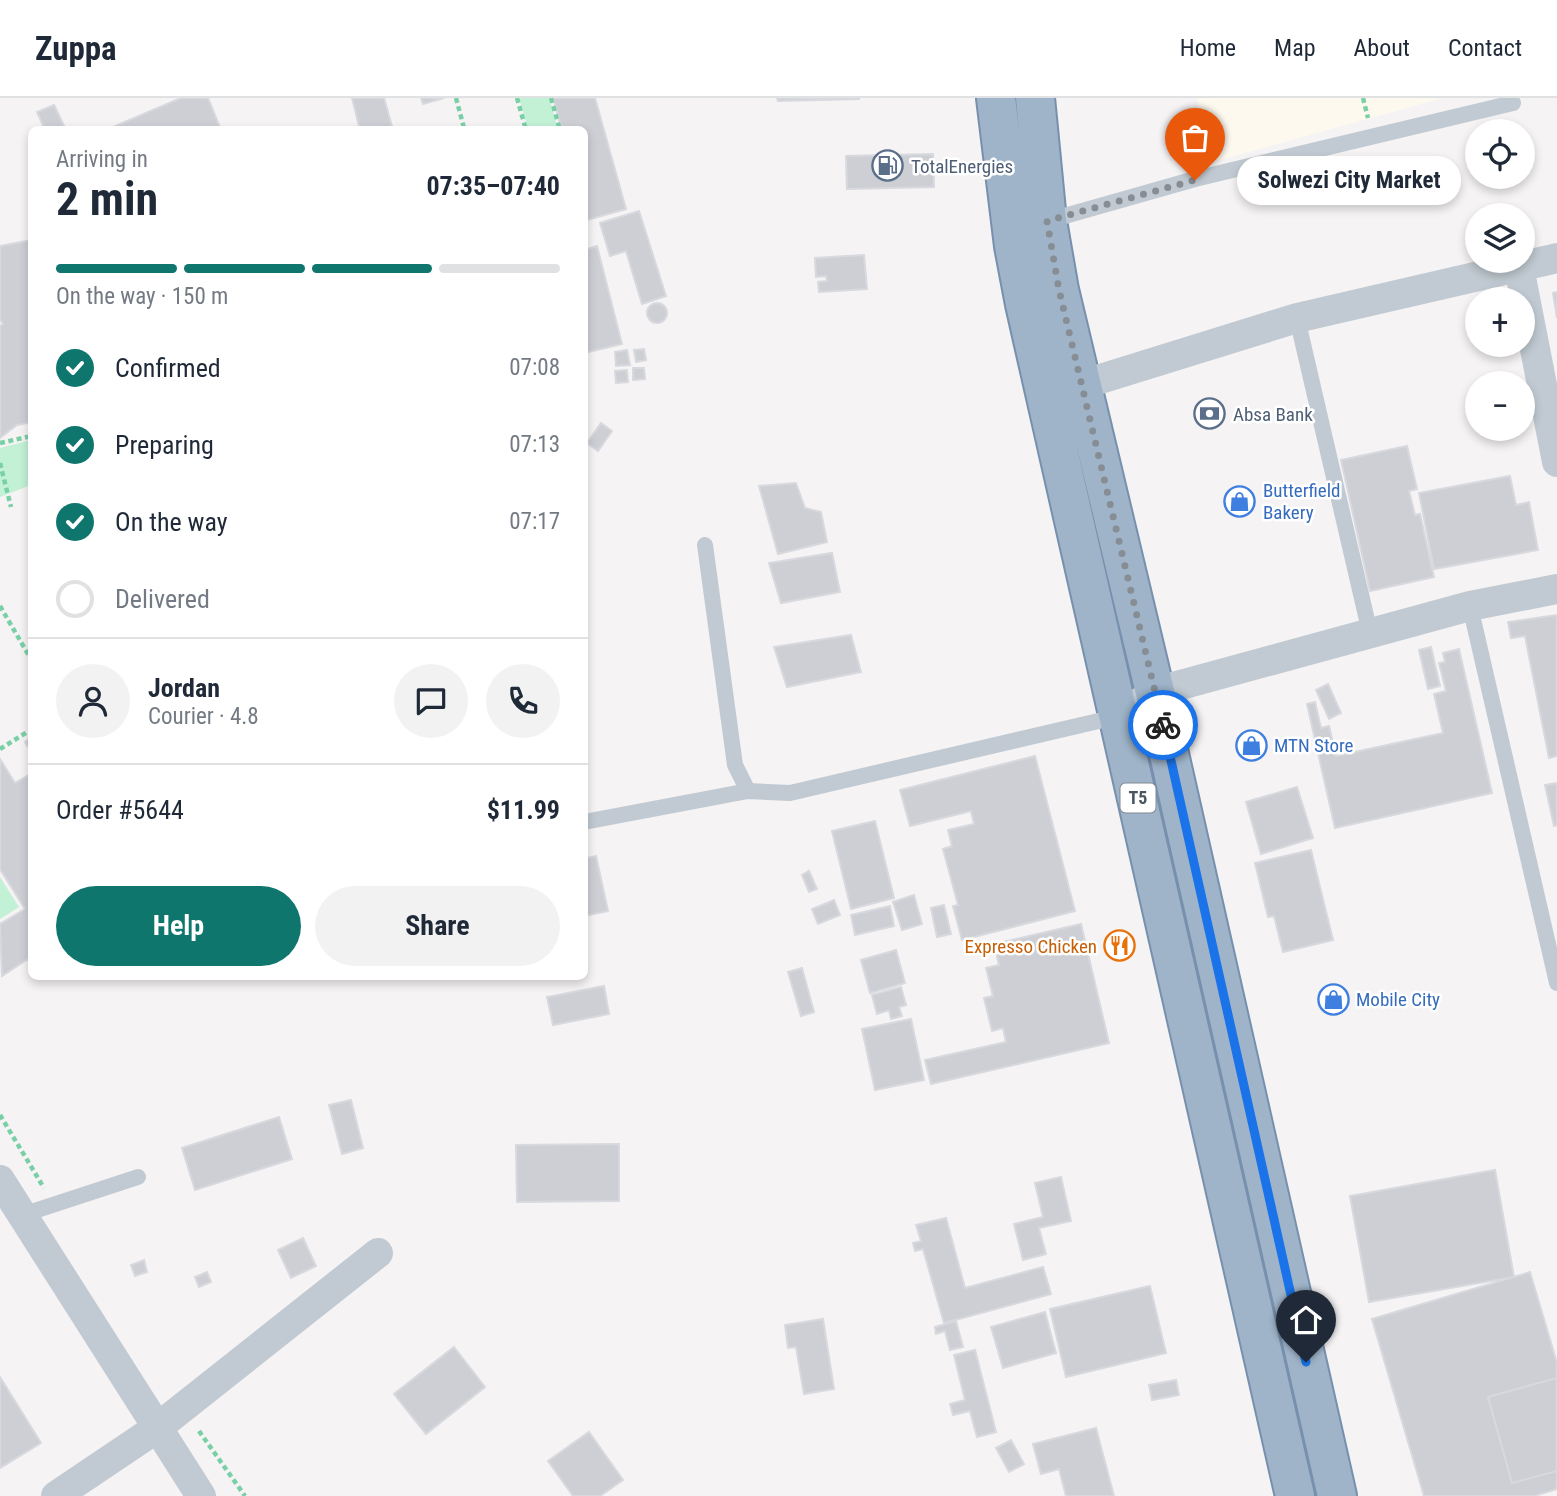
<!DOCTYPE html>
<html lang="en">
<head>
<meta charset="utf-8">
<style>
	:root { --surface:#fff; --page:#f2f2f3; --text:#1f2937; --muted:#747a83; --line:#e0e1e3; --accent:#0f766e }
	body { margin:0; font-family:"Roboto Condensed",sans-serif; background:var(--page); color:var(--text); height:100vh; display:flex; flex-direction:column; font-size:26px; white-space:nowrap }
	* { box-sizing:border-box; margin:0 }
	p { font-size:23px; color:var(--muted) }
	.icon { flex:none; width:38px; height:38px; fill:none; stroke:currentColor; stroke-width:2; stroke-linecap:round; stroke-linejoin:round }
	.map { position:relative; flex:1; overflow:hidden }
	.side { position:absolute; left:28px; top:28px; width:560px; height:854px; display:flex; flex-direction:column; background:var(--surface); border-radius:10px; box-shadow:0 4px 10px #0003 }
	.side>* { flex:none }
	.controls { position:absolute; left:1465px; top:21px; display:grid; gap:14px }
	.controls a { display:grid; place-items:center; width:70px; height:70px; border-radius:50%; background:var(--surface); box-shadow:0 4px 10px #0003; font-size:35px }
	.pin { position:absolute; display:grid; place-items:center; width:60px; height:60px; color:#fff; margin:-72px -30px; border-radius:50% 50% 50% 0; rotate:-45deg; box-shadow:0 0 7px #0007 }
	.pin .icon { rotate:45deg }
	.courier { position:absolute; display:grid; place-items:center; width:70px; height:70px; margin:-35px; border:5px solid #1a73e8; border-radius:50%; background:#fff; color:#222; box-shadow:0 2px 9px #0007 }
	.bubble { position:absolute; height:49px; border-radius:24px; background:var(--surface); box-shadow:0 4px 10px #0003; font-size:23px; font-weight:700; line-height:49px; text-align:center }
	.summary em { font-style:normal; font-weight:700 }
	.summary div { display:flex; flex-direction:column-reverse }
	.summary { display:flex; align-items:center; justify-content:space-between; height:119px; padding:0 28px }
	h1 { font-size:46px; font-weight:700; line-height:52px }
	.bar { display:grid; grid-template-columns:repeat(4,1fr); gap:10px 7px; align-content:center; height:84px; padding:0 28px }
	.bar i { height:9px; border-radius:5px; background:var(--line) }
	.bar .current { background:var(--accent) }
	.bar p { grid-column:span 4 }
	.line { display:flex; align-items:center; gap:18px; padding:0 28px; border-top:2px solid var(--line) }
	.line div { flex:1 }
	.round { display:grid; place-items:center; flex:none; width:74px; height:74px; border-radius:37px; background:var(--page) }
	ol { padding:0 28px; list-style:none }
	li { display:flex; align-items:center; gap:21px; height:77px }
	li p { margin-inline-start:auto }
	li .icon { padding:7px; border-radius:50%; background:var(--accent); color:#fff; stroke-width:4 }
	li:last-child { color:var(--muted) }
	li i { width:38px; height:38px; border:4px solid var(--line); border-radius:50% }
	.cta { display:flex; gap:14px; margin-top:auto; padding:14px 28px }
	.cta a { flex:1; height:80px; border-radius:42px; background:var(--accent); color:#fff; font-size:28px; font-weight:700; line-height:80px; text-align:center }
	.cta a+a { background:var(--page); color:var(--text) }
	header { display:flex; align-items:center; gap:42px; box-sizing:border-box; height:98px; padding:0 35px; background:var(--surface); border-bottom:2px solid var(--line) }
	header strong { font-size:33px }
	nav { display:flex; gap:38px; margin-inline-start:auto; font-size:24px }
	.map>svg:first-child { display:block }
	.commercial { fill:#fdf9ef }
	.green { fill:#c3f1d5 }
	.building { fill:#cdcfd5; stroke:#d7d9de; stroke-width:2 }
	.lines { fill:none; stroke-linecap:round; stroke-linejoin:round }
	.trunk-casing { stroke:#7690ad; stroke-width:42 }
	.path { stroke:#7ad0a6; stroke-width:4.5; stroke-dasharray:5 3.5; stroke-linecap:butt }
	.service { stroke:#c1cad2; stroke-width:16 }
	.minor { stroke:#c1cad2; stroke-width:30 }
	.trunk { stroke:#9fb4c9; stroke-width:38 }
	.done { stroke:#868d94; stroke-width:7; stroke-dasharray:0 12.6 }
	.route { stroke:#1a73e8; stroke-width:9 }
	.labels { text-anchor:middle; stroke-width:5; stroke-linejoin:round; paint-order:stroke }
	.shield { fill:#fff; stroke:#808990; stroke-width:2 }
	.shield-label { font-size:18px; font-weight:bold; fill:#4a5661 }
	.service-label { font-size:19px; fill:#4e5e75; stroke:#fff; text-anchor:start }
	.shop-label { font-size:19px; fill:#366cbe; stroke:#fff; text-anchor:start }
	.food-label { font-size:19px; fill:#c56008; stroke:#fff; text-anchor:end }
</style>
</head>
<body>
<header>
<strong>Zuppa</strong>
<nav><a>Home</a><a>Map</a><a>About</a><a>Contact</a></nav>
</header>
<div class="map">
<svg width="1557" height="1398" viewBox="0 0 1557 1398">
	<rect width="100%" height="100%" fill="#f5f3f3"/>
	<path class="commercial" d="M1197,0H1443L1212,64Z"/>
	<path class="green" d="M519,0H549L558,31H528Z
		M31,342V387L0,399V350Z
		M0,779L19,809L0,821Z"/>
	<path class="building" d="M181,0H208L221,32H116L115,28Z
		M352,0H384L393,32H360Z
		M421,0H444L423,6Z
		M553,0H595L626,111L587,122L584,32H562Z
		M777,0H859V1L778,3Z
		M54,7L66,32H45L37,14Z
		M933,56L934,89L847,91L846,58Z
		M639,113L666,198L642,206L626,153L610,158L600,125Z
		M32,142V324L17,327L0,340V228L3,226L0,221V148Z
		M597,148L622,246L584,255V152Z
		M864,157L867,191L819,194L818,184L827,183L826,178L816,179L815,160Z
		M1557,194V220L1553,195Z
		M647 215a10 10 0 1 1 20 0a10 10 0 1 1-20 0Z
		M644,251L646,262L636,264L634,252Z
		M627,252L630,267L616,268L615,254Z
		M633,270H644L645,281L633,282Z
		M627,272L628,284L616,285L615,273Z
		M601,325L612,333L598,353L587,345Z
		M1407,348L1417,391L1409,393L1415,417L1420,416L1434,479L1370,493L1341,362Z
		M1510,378L1516,407L1529,404L1538,452L1434,471L1419,395Z
		M796,385L805,410L821,414L827,444L778,456L759,388Z
		M832,455L840,494L781,505L769,465Z
		M1557,517V658L1549,660L1525,538L1511,540L1508,524Z
		M851,537L861,574L787,589L774,549Z
		M1431,549L1440,588L1428,591L1419,552Z
		M1459,551L1492,695L1335,730L1307,606L1315,604L1321,630L1329,628L1336,658L1443,635L1434,596L1446,593L1439,565L1445,564L1443,555Z
		M1328,586L1341,615L1329,621L1316,592Z
		M32,639V655L25,644Z
		M1035,658L1075,813L962,842L953,808L958,807L943,751L952,748L948,732L974,726L971,713L910,728L900,692Z
		M0,661L15,685L32,675V867L28,861L2,878L0,826L25,811L0,771Z
		M1557,685V727L1554,728L1545,687Z
		M1297,689L1313,740L1261,756L1246,704Z
		M875,723L894,800L851,811L832,733Z
		M1311,752L1333,842L1283,854L1274,818L1268,819L1255,765Z
		M596,758L608,813L584,818V761Z
		M809,773L817,791L809,794L802,777Z
		M914,797L922,826L902,832L893,804Z
		M834,802L840,817L818,826L812,811Z
		M944,807L951,836L937,839L931,810Z
		M890,808L894,828L855,837L851,817Z
		M1081,826L1109,945L931,986L925,962L1006,944L1003,930L992,933L984,900L993,898L986,870L999,867L994,846Z
		M896,852L905,885L870,895L861,862Z
		M802,870L814,914L801,918L788,874Z
		M604,888L609,916L553,927L547,899Z
		M901,889L906,907L899,909L902,918L891,921L889,912L877,916L872,897Z
		M911,921L924,982L875,992L862,931Z
		M351,1002L363,1050L342,1056L329,1007Z
		M279,1019L292,1061L195,1092L182,1050Z
		M619,1046V1103L517,1104L516,1047Z
		M1495,1072L1514,1179L1369,1204L1350,1098Z
		M1061,1079L1071,1123L1039,1130L1046,1156L1023,1162L1014,1126L1043,1119L1035,1085Z
		M946,1120L965,1190L1043,1169L1051,1196L944,1225L923,1151L915,1153L913,1145L921,1143L916,1127Z
		M303,1140L316,1168L291,1180L278,1152Z
		M144,1162L147,1174L135,1178L131,1167Z
		M207,1174L211,1184L199,1189L195,1179Z
		M1530,1174L1557,1265V1391L1534,1398H1424L1372,1221Z
		M1150,1188L1166,1255L1066,1279L1050,1211Z
		M1045,1214L1056,1255L1003,1270L991,1229Z
		M823,1221L834,1291L804,1296L796,1249L788,1250L785,1227Z
		M956,1223L963,1249L950,1252L945,1233L936,1236L935,1229Z
		M454,1249L485,1289L426,1336L394,1296Z
		M975,1252L996,1334L977,1339L970,1313L953,1317L950,1306L965,1302L954,1257Z
		M0,1279L41,1345L0,1370Z
		M1557,1280V1373L1512,1385L1488,1299Z
		M1176,1282L1179,1297L1152,1302L1149,1287Z
		M1096,1330L1114,1398H1066L1059,1371L1041,1376L1033,1346Z
		M589,1334L623,1382L600,1398H573L548,1363Z
		M1011,1342L1024,1366L1009,1374L996,1350Z"/>
	<g class="lines">
		<defs>
			<path id="trunk" d="M996,0L1014,148L1025,206L1295,1398
				M1035,0L1047,123L1059,192L1155,594L1337,1398"/>
		</defs>
		<use href="#trunk" class="trunk-casing"/>
		<path class="path" d="M456,0L464,30
			M517,0L526,32
			M551,0L560,32
			M1363,0L1368,20
			M584,122V128
			M0,345L32,338
			M0,365L11,409
			M0,508L32,563
			M0,651L32,631
			M0,1017L44,1090
			M199,1333L245,1398"/>
		<path class="service" d="M1047,123L1195,81L1513,5
			M1297,220L1370,535
			M705,447L735,667L748,693L790,695L1120,618
			M1470,508L1557,885
			M584,724L748,693
			M22,1117L138,1079"/>
		<path class="minor" d="M1519,169L1557,364
			M1081,287L1297,220L1557,160
			M1120,618L1155,594L1470,508L1557,491
			M0,1082L201,1398
			M56,1398L157,1330L378,1155"/>
		<use href="#trunk" class="trunk"/>
	</g>
	<g class="lines">
		<path class="done" d="M1163,627L1059,192L1047,123L1195,82"/>
		<path class="route" d="M1163,627L1306,1264"/>
	</g>
	<defs>
		<symbol id="fuel-ring" viewBox="-11 -11 22 22"><circle r="9.5" fill="#fff" stroke="#5c6f8a" stroke-width="1.5"/><path d="M-5.5-6h7V0h2V4h1.3V-2.5L3-4.5l.8-.8L6-3V5H2.5V1h-1V6h-7ZM-4.2-4.7v3.2H.2V-4.7Z" fill="#5c6f8a"/></symbol>
		<symbol id="bank-ring" viewBox="-11 -11 22 22"><circle r="9.5" fill="#fff" stroke="#5c6f8a" stroke-width="1.5"/><path d="M-6-4H6V4H-6ZM0-2.3a2.3 2.3 0 1 0 0 4.6a2.3 2.3 0 1 0 0-4.6Z" fill="#5c6f8a"/></symbol>
		<symbol id="shop-ring" viewBox="-11 -11 22 22"><circle r="9.5" fill="#fff" stroke="#3f7fe0" stroke-width="1.5"/><path d="M-5-2.5h2.3a2.7 3.5 0 0 1 5.4 0H5L5.5 6h-11ZM-1.5-2.5h3a1.5 2.3 0 0 0-3 0Z" fill="#3f7fe0"/></symbol>
		<symbol id="restaurant-ring" viewBox="-11 -11 22 22"><circle r="9.5" fill="#fff" stroke="#e8710a" stroke-width="1.5"/><path d="M-5-6h1v4h1v-4h1v4h1v-4h1v5L-1.5 .5V6h-2V.5L-5-1ZM5-6V6H3V1.5H1.5Q1.5-4 5-6Z" fill="#e8710a"/></symbol>
	</defs>
	<g fill-rule="evenodd">
		<use href="#fuel-ring" x="870" y="50" width="35" height="35"/>
		<use href="#bank-ring" x="1192" y="298" width="35" height="35"/>
		<use href="#shop-ring" x="1222" y="386" width="35" height="35"/>
		<use href="#shop-ring" x="1234" y="630" width="35" height="35"/>
		<use href="#restaurant-ring" x="1102" y="830" width="35" height="35"/>
		<use href="#shop-ring" x="1316" y="884" width="35" height="35"/>
	</g>
	<g class="labels">
		<rect class="shield" x="1120.5" y="685.5" width="35" height="29" rx="5"/>
		<g class="shield-label">
			<text x="1138" y="706">T5</text>
		</g>
		<g class="service-label">
			<text x="911" y="75">TotalEnergies</text>
			<text x="1233" y="323">Absa Bank</text>
		</g>
		<g class="shop-label">
			<text x="1263" y="399">Butterfield<tspan x="1263" dy="22">Bakery</tspan></text>
			<text x="1274" y="654">MTN Store</text>
			<text x="1356" y="908">Mobile City</text>
		</g>
		<g class="food-label">
			<text x="1097" y="855">Expresso Chicken</text>
		</g>
	</g>
</svg>
<div class="controls">
<a><svg class="icon" aria-label="locate" viewBox="0 0 24 24"><circle cx="12" cy="12" r="6"/><path d="M12 2v4M12 18v4M2 12h4M18 12h4"/></svg></a>
<a><svg class="icon" aria-label="layers" viewBox="0 0 24 24"><path d="M12 4l9 5-9 5-9-5zM3 14l9 5 9-5"/></svg></a>
<a>+</a>
<a>−</a>
</div>
<div class="pin" style="left:1195px;top:82px;background:#ea580c"><svg class="icon" aria-label="bag" viewBox="0 0 24 24"><path d="M5 8h14l-1 12H6zM9 8a3 3 0 0 1 6 0"/></svg></div>
<div class="pin" style="left:1306px;top:1264px;background:#1f2937"><svg class="icon" aria-label="home" viewBox="0 0 24 24"><path d="M3 11l9-7 9 7M6 9v11h12V9"/></svg></div>
<div class="courier" style="left:1163px;top:627px"><svg class="icon" aria-label="bike" viewBox="0 0 24 24"><circle cx="6" cy="16" r="4"/><circle cx="18" cy="16" r="4"/><path d="M6 16l4-8h5l3 8M10 8l3 8H6M13 5h3"/></svg></div>
<div class="bubble" style="left:1237px;top:58px;width:224px">Solwezi City Market</div>
<section class="side">
<div class="summary"><div><h1>2 min</h1><p>Arriving in</p></div><em>07:35–07:40</em></div>
<div class="bar"><i class="current"></i><i class="current"></i><i class="current"></i><i></i><p>On the way · 150 m</p></div>
<ol>
<li><svg class="icon" aria-label="check" viewBox="0 0 24 24"><path d="M5 12l5 5 9-10"/></svg>Confirmed<p>07:08</p></li>
<li><svg class="icon" aria-label="check" viewBox="0 0 24 24"><path d="M5 12l5 5 9-10"/></svg>Preparing<p>07:13</p></li>
<li><svg class="icon" aria-label="check" viewBox="0 0 24 24"><path d="M5 12l5 5 9-10"/></svg>On the way<p>07:17</p></li>
<li><i></i>Delivered</li>
</ol>
<div class="line" style="height:126px"><a class="round"><svg class="icon" aria-label="person" viewBox="0 0 24 24"><circle cx="12" cy="8" r="4"/><path d="M4 21q1-7 8-7t8 7"/></svg></a><div><b>Jordan</b><p>Courier · 4.8</p></div><a class="round"><svg class="icon" aria-label="chat" viewBox="0 0 24 24"><path d="M4 5h16v11H9l-5 4z"/></svg></a><a class="round"><svg class="icon" aria-label="phone" viewBox="0 0 24 24"><path d="M5 4h4l2 5-3 2q2 4 5 5l2-3 5 2v4C11 20 4 13 5 4z"/></svg></a></div>
<div class="line" style="height:91px"><div>Order #5644</div><b>$11.99</b></div>
<div class="cta"><a>Help</a><a>Share</a></div>
</section>
</div>
</body>
</html>
